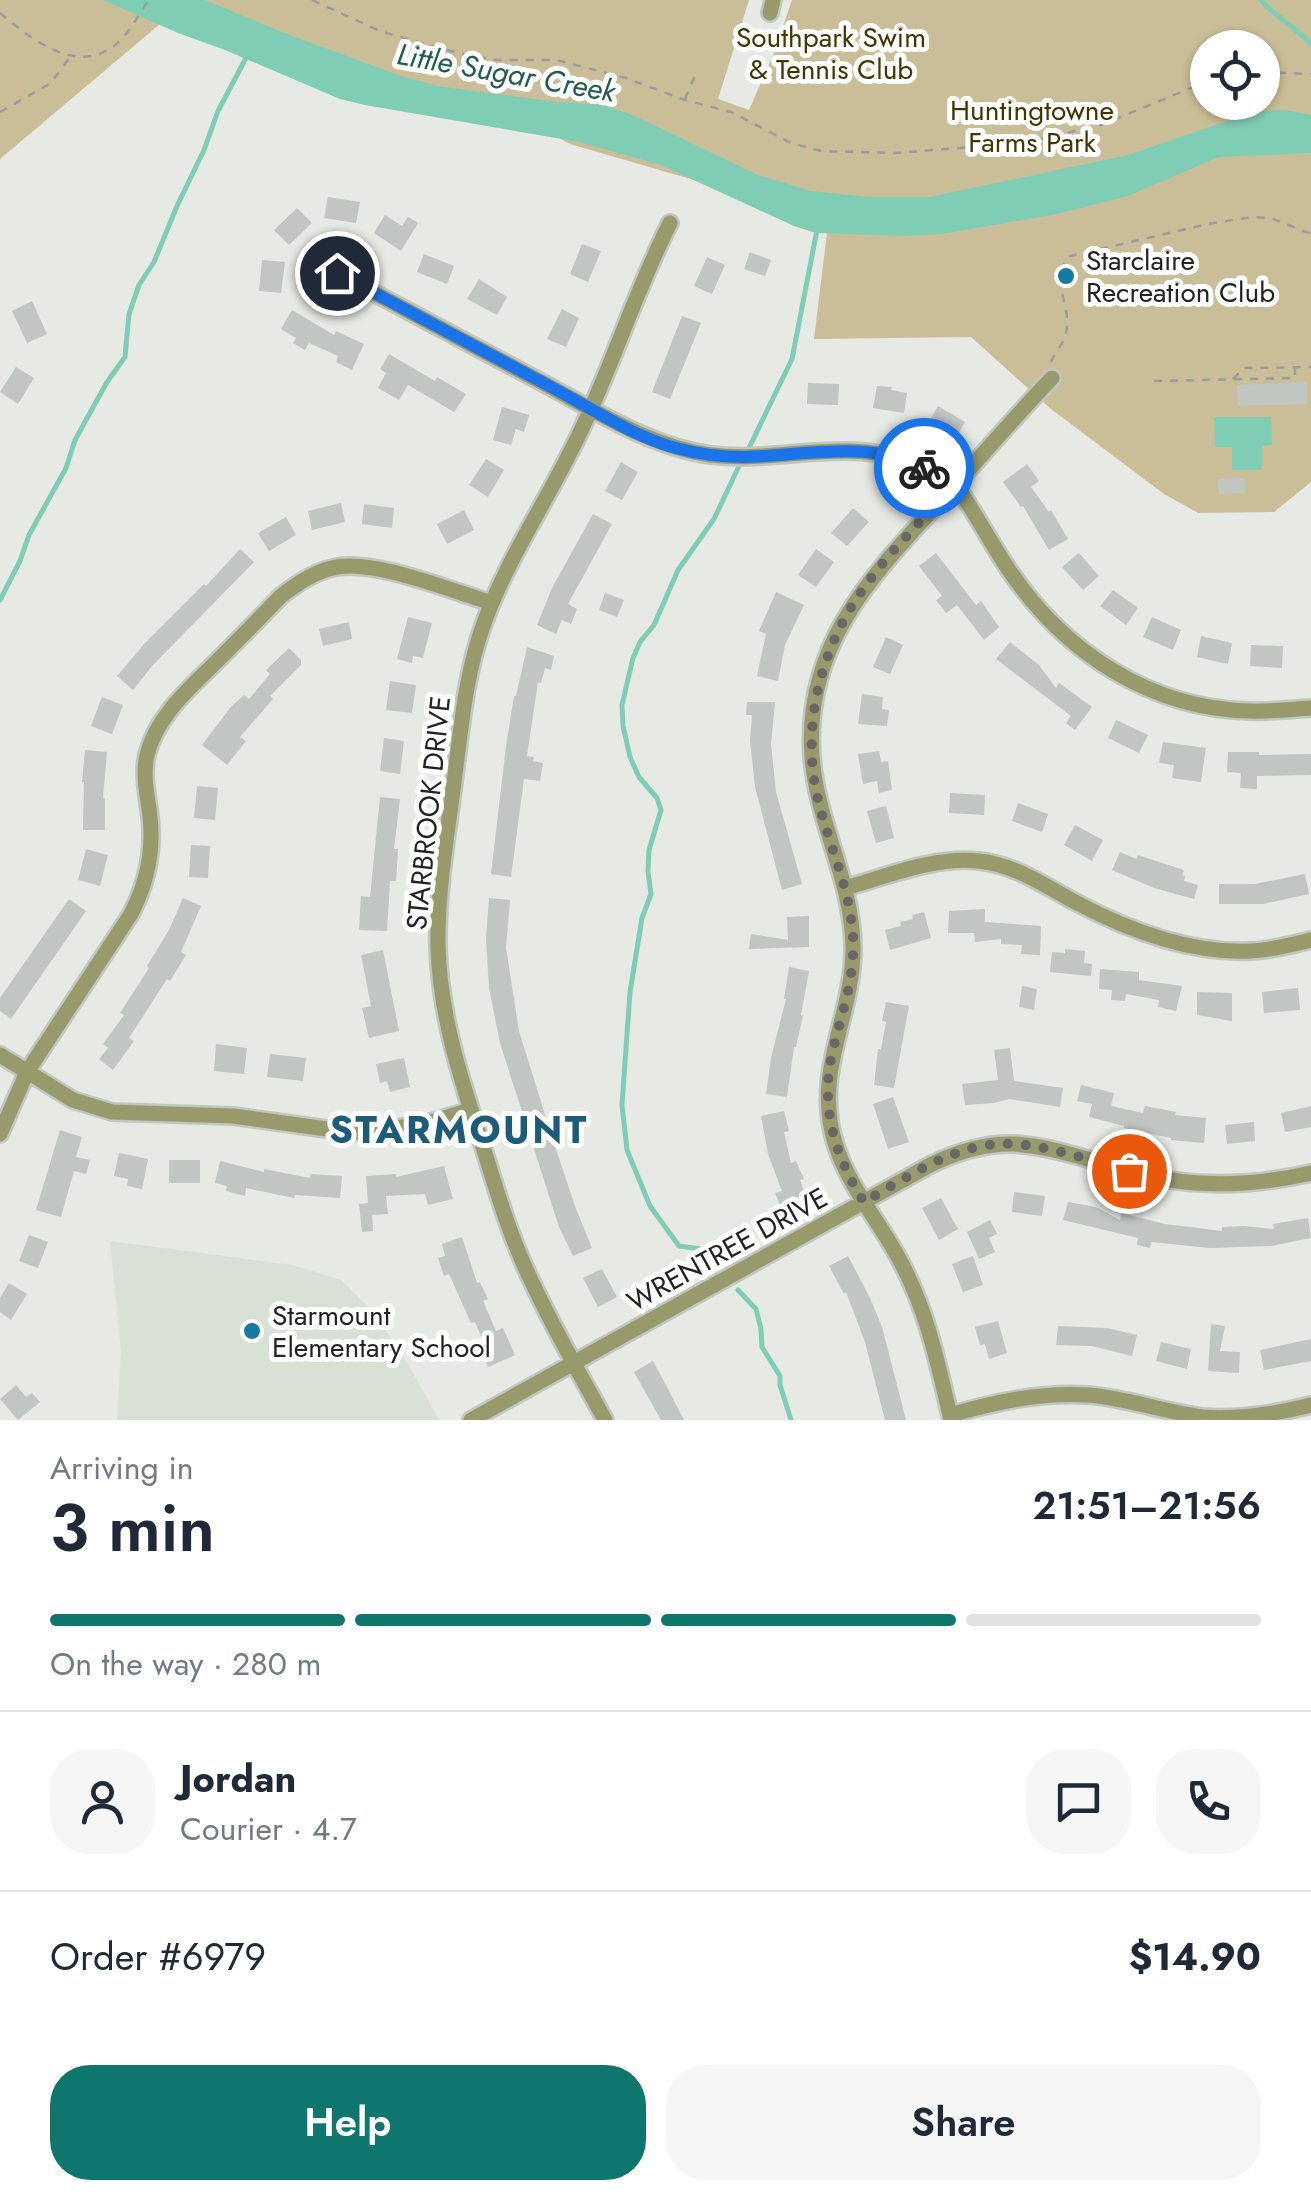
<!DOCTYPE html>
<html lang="en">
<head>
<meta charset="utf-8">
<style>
	:root { --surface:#fff; --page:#f6f6f7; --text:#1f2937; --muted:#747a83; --line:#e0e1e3; --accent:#0f766e }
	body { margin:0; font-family:Jost,sans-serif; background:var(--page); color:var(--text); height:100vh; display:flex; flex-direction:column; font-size:38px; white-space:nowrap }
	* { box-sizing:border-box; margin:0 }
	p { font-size:32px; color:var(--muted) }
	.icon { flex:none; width:55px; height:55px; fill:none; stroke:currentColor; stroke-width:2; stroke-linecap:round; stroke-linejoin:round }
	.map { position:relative; height:1420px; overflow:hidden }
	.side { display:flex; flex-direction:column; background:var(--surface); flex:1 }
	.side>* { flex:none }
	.fabs { position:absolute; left:1190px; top:30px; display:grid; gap:20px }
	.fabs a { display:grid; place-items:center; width:90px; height:90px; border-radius:50%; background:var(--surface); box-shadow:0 2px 8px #0004; font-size:50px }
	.pin { position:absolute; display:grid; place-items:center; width:85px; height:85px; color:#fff; margin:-42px; border:5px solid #fff; border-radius:50%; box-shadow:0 2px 10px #0007 }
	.courier { position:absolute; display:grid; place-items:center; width:100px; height:100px; margin:-50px; border:8px solid #1a73e8; border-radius:50%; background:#fff; color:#222; box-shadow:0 2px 12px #0007 }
	.headline em { font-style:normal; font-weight:600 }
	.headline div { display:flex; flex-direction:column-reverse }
	.headline { display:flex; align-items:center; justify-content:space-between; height:170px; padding:0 50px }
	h1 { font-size:65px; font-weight:600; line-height:75px }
	.bar { display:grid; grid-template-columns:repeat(4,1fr); gap:15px 10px; align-content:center; height:120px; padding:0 50px }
	.bar i { height:12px; border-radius:8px; background:var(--line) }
	.bar .current { background:var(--accent) }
	.bar p { grid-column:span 4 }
	.line { display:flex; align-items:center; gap:25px; padding:0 50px; border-top:2px solid var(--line) }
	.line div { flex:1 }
	.round { display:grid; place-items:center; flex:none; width:105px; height:105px; border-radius:40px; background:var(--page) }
	.primary-button { display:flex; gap:20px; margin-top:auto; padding:20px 50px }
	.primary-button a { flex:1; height:115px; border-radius:40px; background:var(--accent); color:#fff; font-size:40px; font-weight:600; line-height:115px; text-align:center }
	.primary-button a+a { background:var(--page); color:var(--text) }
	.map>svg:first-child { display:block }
	.built { fill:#d9e0d5 }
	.green { fill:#cabe98; fill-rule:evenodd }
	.water { fill:#80cdb6 }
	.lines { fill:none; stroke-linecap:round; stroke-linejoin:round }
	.stream { stroke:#80cdb6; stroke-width:5 }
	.building { fill:#c1c6c2 }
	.minor-casing { stroke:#c3c5c1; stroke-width:20 }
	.path { stroke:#9b9d9a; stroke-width:2.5; stroke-dasharray:8 8; stroke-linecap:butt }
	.minor { stroke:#979b6c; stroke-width:15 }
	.done { stroke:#676866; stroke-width:10; stroke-dasharray:0 18 }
	.route { stroke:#1a73e8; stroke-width:12 }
	.poi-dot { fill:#177aa6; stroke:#fff; stroke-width:4 }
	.labels { text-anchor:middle; stroke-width:10; stroke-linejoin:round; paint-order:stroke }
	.park-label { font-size:28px; fill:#443601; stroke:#fff }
	.poi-label { font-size:28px; fill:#222322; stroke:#fff; text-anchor:start }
	.street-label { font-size:28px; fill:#222322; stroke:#fff }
	.water-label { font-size:30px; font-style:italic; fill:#205d4d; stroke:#fff }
	.district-label { font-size:38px; font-weight:bold; letter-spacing:2.5px; fill:#1c5b7a; stroke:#fff }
</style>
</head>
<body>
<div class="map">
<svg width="1311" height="1420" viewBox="0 0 1311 1420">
	<rect width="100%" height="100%" fill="#e6e9e4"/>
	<path class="built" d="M110,1241L292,1265L341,1280L373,1312L408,1364L439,1420H117L121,1351Z"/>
	<path class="green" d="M0,0H749L718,99L749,110L774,53L792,0H1311V482L1274,512L1198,513L1164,494L1051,409L971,337L814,339L830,209L780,205L570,144L529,122L166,19L0,159ZM1208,48H1262V102H1208Z"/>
	<path class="water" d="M103,0H205L279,31L401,76L437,86L558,102L603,105L635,116L758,175L811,191L868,197H929L1128,155L1257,111L1285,110L1311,115V153L1219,157L1128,196L1057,214L942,234L904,236L816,233L794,226L661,165L579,142L365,105L340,99L225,50L178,33Z
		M1214,417H1271L1272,445L1262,446V470H1232V447H1215Z"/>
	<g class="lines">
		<path class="stream" d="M1261,0C1276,17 1295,27 1311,44
			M748,450L792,359L817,230
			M0,600L20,561L29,535L66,468L75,440L107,382L125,357L129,314L139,285L154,262L177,206L204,150L218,111L247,56
			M719,1268L702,1249L679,1246L650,1206L627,1150L622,1105L630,992L642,918L651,894L648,872L649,850L661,810L657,798L639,777L630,757L623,726L622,705L633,658L640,642L654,625L678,570L714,519L740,464
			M738,1290L756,1309L761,1329L762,1347L780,1376V1385L791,1420"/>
	</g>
	<path class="building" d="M328,197L360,202L356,223L324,218Z
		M297,208L312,223L289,245L274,230Z
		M385,215L402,226L408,217L418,223L401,251L374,233Z
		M582,244L601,251L588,282L570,274Z
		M750,252L771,260L765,276L744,269Z
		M424,254L454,266L447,284L417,272Z
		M707,257L725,265L712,294L694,286Z
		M262,260L285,262L281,293L259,291Z
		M479,279L507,297L497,315L467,299Z
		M32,301L47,334L27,343L12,311Z
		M562,309L579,318L566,347L547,339Z
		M292,310L334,335L336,331L364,344L352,370L336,362L338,356L309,343L305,350L293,343L296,338L281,329Z
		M682,316L701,323L670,399L652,392Z
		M389,354L435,381L437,377L466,394L454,412L408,385L399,400L378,388L386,373L380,369Z
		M16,367L34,378L18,404L0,392Z
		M1307,382V404L1238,406L1237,385Z
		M808,383L839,384L838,405L807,404Z
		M877,386L892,387L891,390L907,393L904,413L873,408Z
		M938,406L965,422L955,439L928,423Z
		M502,407L529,415L524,432L516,429L511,445L493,440Z
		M486,459L504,470L488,497L469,485Z
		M621,462L638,472L622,500L605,491Z
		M1027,464L1039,481L1031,487L1049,512L1051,510L1068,539L1049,550L1023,506L1021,507L1003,482Z
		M1244,478L1245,493L1219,494L1218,479Z
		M341,503L345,522L312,530L308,511Z
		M364,504L394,508L392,528L362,524Z
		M853,508L869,522L847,546L831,533Z
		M464,510L474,530L447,544L437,524Z
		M593,514L612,524L568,604L577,609L571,624L562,620L556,634L537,625L552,588Z
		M286,517L296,535L269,551L258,533Z
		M240,549L254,562L153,665L133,690L117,676L145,643L204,584L206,586Z
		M816,549L834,562L816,587L798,575Z
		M936,553L976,605L981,601L999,627L984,640L957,605L946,613L936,600L942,596L919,566Z
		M1079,553L1099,576L1083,590L1062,567Z
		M1113,590L1138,608L1126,625L1100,606Z
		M776,592L804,605L785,645L778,681L757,676L766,634L759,631Z
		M605,593L624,600L617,617L599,610Z
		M408,617L432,623L423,658L413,656L412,663L397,659Z
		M1152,617L1181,630L1173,650L1143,637Z
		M349,622L352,639L323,646L319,629Z
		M1201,636L1232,643L1228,664L1197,657Z
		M886,637L903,645L890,674L873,667Z
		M1010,642L1039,665L1056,688L1059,683L1092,707L1075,730L1066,723L1071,716L996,659Z
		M1251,645L1283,646L1282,668L1250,666Z
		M527,647L554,656L551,670L545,668L541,683L538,682L527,756L534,757L533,761L543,763L540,781L524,779L511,877L491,874L506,746L514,696H516Z
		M289,648L301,660V665L270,696L273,699L240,737L246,741L227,765L202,745L230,708L244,695L249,699L270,674L266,670Z
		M390,681L416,685L412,713L386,710Z
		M862,694L883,697L882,709L889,710L887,726L858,724Z
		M102,697L123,705L112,734L91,726Z
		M747,702H775L771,744L776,792L802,884L782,890L755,787L750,741L752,715H746Z
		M1116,720L1148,735L1139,753L1108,738Z
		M384,738L404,741L400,774L380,771Z
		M1163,742L1206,748L1201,782L1172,778L1174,765L1159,763Z
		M85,750L107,752L103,798H105V830H83L84,782H82Z
		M879,751L881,762L888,761L892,790L879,793L877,781L863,784L858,754Z
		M1228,752H1259V755L1311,754V775L1257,776V789L1240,788L1241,773L1227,772Z
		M197,786L218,788L215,820L194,818Z
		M950,793L985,795L984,815L949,813Z
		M380,797L400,799L394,849H398L396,881H390L387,931L359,930L361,896L370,897Z
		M1018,803L1048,814L1042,832L1012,821Z
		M886,806L894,838L876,843L867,811Z
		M1075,825L1103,840L1092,861L1064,845Z
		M191,845L210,846L208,878L189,877Z
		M86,849L108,855L100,886L78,880Z
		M1120,852L1136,859L1138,855L1184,870L1182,875L1185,876L1184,881L1198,885L1194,899L1154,888L1112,870Z
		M1305,874L1309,894L1263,904H1219V884H1255Z
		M183,898L201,906L181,952L186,955L170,981L167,979L129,1038L134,1041L113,1070L99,1059L108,1048L103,1044L124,1015L120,1013L149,968L147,966L169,930Z
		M489,898L510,900L506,948L519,1031L551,1134L576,1209L592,1248L573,1256L559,1227L500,1043L489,988L486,938Z
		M69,899L86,911L11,1019L0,1011V998Z
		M985,909V922L1041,926L1040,955L1021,954L1022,945L1001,944V939L975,942L974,933H948L949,911Z
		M924,912L931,938L890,950L885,930L901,926L900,922L913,919L912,915Z
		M809,916V947L749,949L751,934L788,940L787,917Z
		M1065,949L1085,951L1084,963L1092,964L1091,976L1050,972L1052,952L1065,953Z
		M383,950L399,1031L369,1038L362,1008L371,1006L361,955Z
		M789,967L809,971L801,1015L803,1016L796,1047H794L787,1097L766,1094L771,1058L786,999H784Z
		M1100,969L1139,972V980L1182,986L1176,1011L1158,1007L1159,1000L1126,994L1125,1001L1111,1000L1112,990L1099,989Z
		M1022,986L1037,989L1034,1010L1019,1007Z
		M1298,988L1300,1010L1264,1013L1262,992Z
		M1197,992L1232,993V1021L1197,1015Z
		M886,1002L909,1006L894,1088L874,1085L878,1049H881L886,1022L882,1021Z
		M216,1044L247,1048L244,1074L214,1071Z
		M1010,1048L1014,1081L1063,1088L1060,1107L1009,1099L994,1103L965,1105L962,1084L998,1080L994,1050Z
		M270,1054L306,1058L303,1081L267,1077Z
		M404,1058L410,1087L390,1092L387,1081L380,1083L376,1064Z
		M1081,1085L1114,1093L1111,1106L1143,1113L1145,1106L1176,1112L1175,1115L1206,1118L1204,1143L1171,1140V1138L1124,1128V1126L1089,1117L1092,1104L1077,1101Z
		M893,1097L909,1142L888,1149L873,1104Z
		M1311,1106V1127L1285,1132L1281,1113Z
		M784,1111L789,1131L784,1132L791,1163L796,1161L804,1179L800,1180L805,1194L780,1205L775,1193L782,1191L768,1154L761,1116Z
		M1254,1122L1255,1141L1227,1144L1225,1125Z
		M60,1130L82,1137L76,1157L90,1160L86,1174L74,1171L61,1217L36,1210Z
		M119,1153L148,1159L142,1189L127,1186L128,1179L114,1176Z
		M169,1160H200V1183H169Z
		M220,1161L264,1172V1169L310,1178L311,1174L342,1176L340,1198L295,1195L294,1198L246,1188L245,1196L226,1191L227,1186L215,1183Z
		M444,1166L453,1199L428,1205L425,1194L386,1196L388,1214L372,1215L373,1231L362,1232L359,1204L368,1203L366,1176L396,1174V1177Z
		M1014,1192L1045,1196L1042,1216L1012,1212Z
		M941,1198L958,1229L939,1240L922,1208Z
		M1068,1202L1096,1207L1120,1220L1121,1213L1165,1224L1222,1231V1227L1244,1226L1274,1229L1273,1224L1308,1218L1311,1238L1271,1246L1210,1248L1151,1242L1150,1248L1137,1245L1138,1238L1063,1220Z
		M990,1220L997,1234L989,1238L995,1252L979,1259L967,1232Z
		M29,1235L48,1242L38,1268L19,1261Z
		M462,1237L477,1283L480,1282L488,1299L483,1301L496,1331L503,1328L515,1355L488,1367L481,1350L486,1348L475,1322L471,1323L449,1274L444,1276L438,1258L445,1256L442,1244Z
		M848,1256L870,1298L882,1327L906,1420H885L865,1342L846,1292L844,1294L829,1266Z
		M973,1256L983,1285L963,1292L952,1264Z
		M602,1269L617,1297L598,1307L583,1278Z
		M9,1283L27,1294L11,1320L0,1312V1298Z
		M998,1321L1007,1353L989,1359L985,1344L980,1345L975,1327Z
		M1211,1324L1225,1326L1220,1351L1240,1352L1239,1373L1208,1371Z
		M1058,1326L1107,1328L1137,1335L1132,1356L1092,1346L1056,1345Z
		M1311,1339V1361L1264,1370L1260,1350Z
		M1161,1342L1191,1349L1187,1369L1156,1361Z
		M653,1361L668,1389L684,1420H661L634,1372Z
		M16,1385L26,1397L32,1393L40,1402L18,1420L0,1399Z"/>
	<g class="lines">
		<defs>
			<path id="minor" d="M770,13L773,0
				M337,273C406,310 475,347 545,384C597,412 651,447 711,455C786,464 855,432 927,470C935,474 946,478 954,484C959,488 963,496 967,502C982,525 995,550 1011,573C1066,653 1151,709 1250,711C1271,712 1291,709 1311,708
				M845,888C888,876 935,856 979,861C1016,865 1045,886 1077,903C1130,931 1190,954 1251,951C1272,950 1291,945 1311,940
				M0,1055L73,1100L112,1112L233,1116L341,1131L374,1132L431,1122L471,1110
				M0,1134L27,1072L131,914C147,883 154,852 150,817C148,797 142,776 147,755C156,717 189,689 215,663C237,641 259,619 281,596C298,583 315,571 337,567C377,560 451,591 492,603
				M950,1415C995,1402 1041,1392 1088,1395C1127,1398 1164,1412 1203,1417C1240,1420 1275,1414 1311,1405
				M471,1420L932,1164C957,1152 986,1143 1014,1144C1065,1147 1114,1171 1165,1179C1215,1188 1262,1184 1311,1173
				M605,1420C580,1374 553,1328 531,1280C508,1233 494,1181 478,1131C458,1071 440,1011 438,947C437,892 447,837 454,782C461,730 465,676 483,626C508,555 553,493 584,424C615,358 637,288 670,223
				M951,1420C938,1363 926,1306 897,1255C876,1217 848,1185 835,1143C813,1071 853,1017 853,949C853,882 817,823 812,757C803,637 882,566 955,485C987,450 1018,413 1052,378"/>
		</defs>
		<use href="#minor" class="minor-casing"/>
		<path class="path" d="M312,0L380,31L458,53L497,60H556L626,78L685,100L731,112L791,143L821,151L897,153L1022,143L1101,125L1208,81
			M0,13C30,38 76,76 115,45C129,34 138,15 149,0
			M1262,72L1311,74
			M685,99L696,73
			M0,112L51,83L70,57
			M1051,362C1055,351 1064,344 1066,333C1073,306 1047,278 1070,256L1208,224L1253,217L1271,218L1311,234
			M1233,379L1244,368L1311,367
			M1154,381L1295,378V367"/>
		<use href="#minor" class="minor"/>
	</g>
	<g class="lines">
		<path class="done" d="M924,468L956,485C926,516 894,547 869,581C821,644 799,727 819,804C832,854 855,900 853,952C852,991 837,1027 830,1064C822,1114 837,1160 864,1202C910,1176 959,1140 1015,1144C1053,1147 1092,1161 1129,1171"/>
		<path class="route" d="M337,273C409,311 481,350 553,388C591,408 634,437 676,448C698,454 721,457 744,457C805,456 867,439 924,468"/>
	</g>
	<g class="poi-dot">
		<circle cx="1066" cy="276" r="10"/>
		<circle cx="252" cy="1331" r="10"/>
	</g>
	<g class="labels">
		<g class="park-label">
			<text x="831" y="47">Southpark Swim<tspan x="831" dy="32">&amp; Tennis Club</tspan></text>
			<text x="1032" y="120">Huntingtowne<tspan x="1032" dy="32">Farms Park</tspan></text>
		</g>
		<g class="poi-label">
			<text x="1086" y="270">Starclaire<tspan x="1086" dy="32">Recreation Club</tspan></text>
			<text x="272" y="1325">Starmount<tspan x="272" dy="32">Elementary School</tspan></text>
		</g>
		<g class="street-label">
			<text transform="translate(428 813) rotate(-84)" y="10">STARBROOK DRIVE</text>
			<text transform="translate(727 1249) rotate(-29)" y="10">WRENTREE DRIVE</text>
		</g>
		<g class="water-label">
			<text transform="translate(506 73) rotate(10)" y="10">Little Sugar Creek</text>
		</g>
		<g class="district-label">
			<text x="459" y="1143">STARMOUNT</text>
		</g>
	</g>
</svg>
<div class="fabs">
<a><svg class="icon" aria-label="locate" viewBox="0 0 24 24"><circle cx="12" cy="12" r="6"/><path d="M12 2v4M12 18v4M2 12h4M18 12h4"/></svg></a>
</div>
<div class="pin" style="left:1129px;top:1171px;background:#ea580c"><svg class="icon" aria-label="bag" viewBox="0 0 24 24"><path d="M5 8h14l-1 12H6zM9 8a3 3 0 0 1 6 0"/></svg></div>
<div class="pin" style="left:337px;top:273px;background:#1f2937"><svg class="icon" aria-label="home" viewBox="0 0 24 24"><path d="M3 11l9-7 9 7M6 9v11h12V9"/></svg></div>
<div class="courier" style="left:924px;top:468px"><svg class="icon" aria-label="bike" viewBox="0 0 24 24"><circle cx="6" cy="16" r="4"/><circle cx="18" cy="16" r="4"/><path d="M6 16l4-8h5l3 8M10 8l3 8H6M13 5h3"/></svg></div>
</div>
<section class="side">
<div class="headline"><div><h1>3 min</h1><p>Arriving in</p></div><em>21:51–21:56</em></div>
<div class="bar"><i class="current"></i><i class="current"></i><i class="current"></i><i></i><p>On the way · 280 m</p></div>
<div class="line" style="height:180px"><a class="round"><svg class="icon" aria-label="person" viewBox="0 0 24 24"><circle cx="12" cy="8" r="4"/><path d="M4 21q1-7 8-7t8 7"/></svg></a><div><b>Jordan</b><p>Courier · 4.7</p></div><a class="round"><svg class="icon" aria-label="chat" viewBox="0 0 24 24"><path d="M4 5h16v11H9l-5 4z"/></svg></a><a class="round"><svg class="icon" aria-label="phone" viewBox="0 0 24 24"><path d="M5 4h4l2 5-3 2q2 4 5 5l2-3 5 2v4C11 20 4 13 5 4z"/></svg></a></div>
<div class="line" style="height:130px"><div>Order #6979</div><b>$14.90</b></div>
<div class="primary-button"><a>Help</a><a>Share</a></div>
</section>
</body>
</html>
